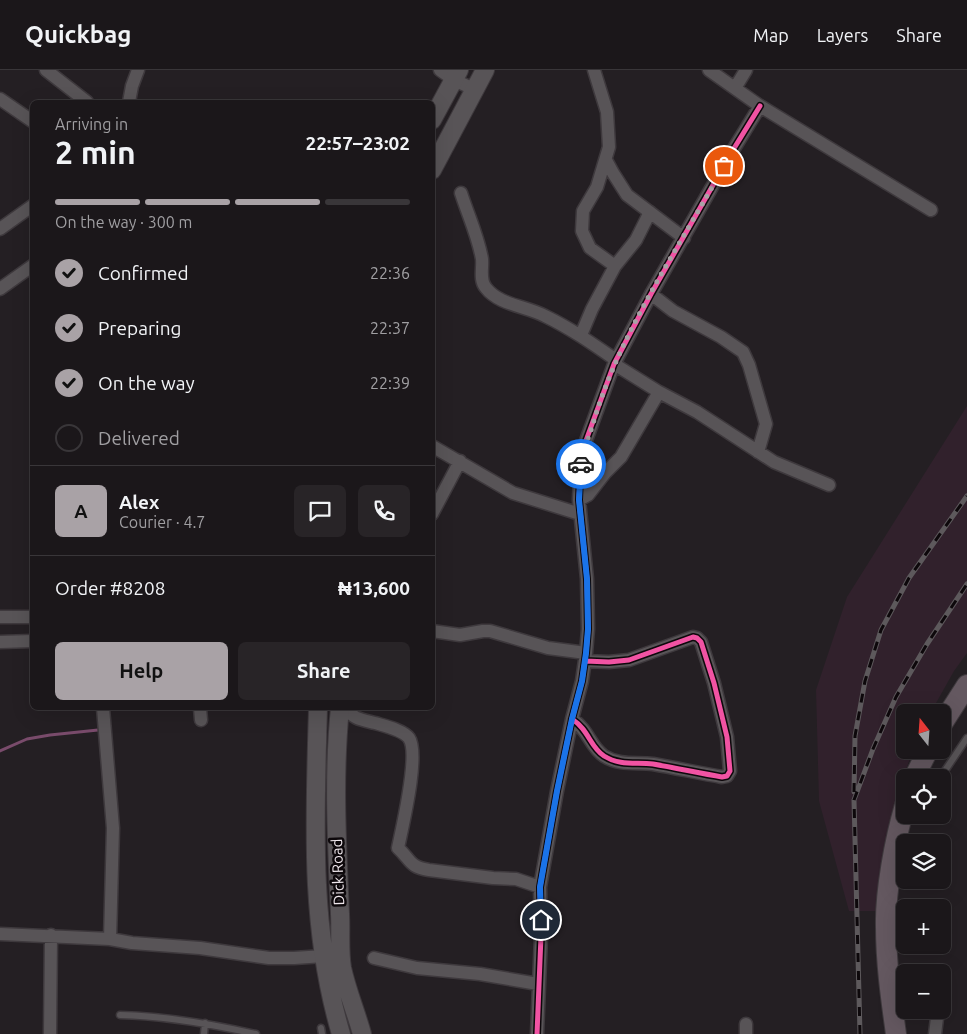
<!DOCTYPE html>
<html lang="en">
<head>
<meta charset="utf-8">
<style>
	:root { --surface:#1b171a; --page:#282427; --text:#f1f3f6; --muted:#a09fa2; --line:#393639; --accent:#a9a2a6 }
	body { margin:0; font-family:Ubuntu,sans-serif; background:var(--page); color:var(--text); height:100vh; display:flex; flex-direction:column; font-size:19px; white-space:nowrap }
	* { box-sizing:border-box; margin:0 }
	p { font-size:16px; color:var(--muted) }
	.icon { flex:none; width:28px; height:28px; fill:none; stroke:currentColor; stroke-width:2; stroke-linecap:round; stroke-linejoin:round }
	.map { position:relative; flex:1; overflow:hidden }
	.sheet { position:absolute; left:30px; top:30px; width:405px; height:610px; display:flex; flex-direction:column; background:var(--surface); border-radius:8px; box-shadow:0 5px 20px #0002,0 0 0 1px var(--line) }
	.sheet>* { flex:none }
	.needle { width:32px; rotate:343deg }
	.buttons { position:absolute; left:896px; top:634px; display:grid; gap:10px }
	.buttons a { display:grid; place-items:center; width:55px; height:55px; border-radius:8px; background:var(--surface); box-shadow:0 5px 20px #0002,0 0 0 1px var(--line); font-size:25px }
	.pin { position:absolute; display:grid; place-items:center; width:42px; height:42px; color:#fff; margin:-21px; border:2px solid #fff; border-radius:50%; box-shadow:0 1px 5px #0007 }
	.courier { position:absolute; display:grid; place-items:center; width:50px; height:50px; margin:-25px; border:4px solid #1a73e8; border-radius:50%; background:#fff; color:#222; box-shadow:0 1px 6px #0007 }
	.head em { font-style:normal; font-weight:700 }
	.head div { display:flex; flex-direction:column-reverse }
	.head { display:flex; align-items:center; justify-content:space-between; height:85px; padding:0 25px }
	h1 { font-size:32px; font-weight:700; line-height:38px }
	.bar { display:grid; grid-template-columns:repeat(4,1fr); gap:8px 5px; align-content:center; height:60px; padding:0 25px }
	.bar i { height:6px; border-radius:4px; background:var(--line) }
	.bar .on { background:var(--accent) }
	.bar p { grid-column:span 4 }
	.line { display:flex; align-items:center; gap:12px; padding:0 25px; border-top:1px solid var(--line) }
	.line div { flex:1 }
	.round { display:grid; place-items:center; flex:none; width:52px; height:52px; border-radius:8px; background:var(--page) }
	ol { padding:0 25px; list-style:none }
	li { display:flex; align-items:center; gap:15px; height:55px }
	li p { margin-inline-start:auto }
	li .icon { padding:5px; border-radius:50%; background:var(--accent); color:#111; stroke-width:4 }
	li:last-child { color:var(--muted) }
	li i { width:28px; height:28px; border:2px solid var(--line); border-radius:50% }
	.action { display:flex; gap:10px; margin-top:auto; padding:10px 25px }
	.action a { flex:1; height:58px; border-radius:8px; background:var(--accent); color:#111; font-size:20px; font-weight:700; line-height:58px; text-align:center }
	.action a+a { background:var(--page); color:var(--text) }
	header { display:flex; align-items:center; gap:30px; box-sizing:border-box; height:70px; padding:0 25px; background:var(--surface); border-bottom:1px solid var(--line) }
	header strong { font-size:24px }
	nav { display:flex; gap:28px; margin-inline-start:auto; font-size:18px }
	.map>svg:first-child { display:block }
	.built { fill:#31212c }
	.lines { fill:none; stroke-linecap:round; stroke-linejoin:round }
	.stream { stroke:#794b6b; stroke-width:3 }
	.service-casing { stroke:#3e393d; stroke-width:9 }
	.minor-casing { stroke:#3e393d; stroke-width:15 }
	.secondary-casing { stroke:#3e393d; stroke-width:20 }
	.trunk-casing { stroke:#3e393d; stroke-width:22 }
	.service { stroke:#585457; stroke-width:6 }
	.minor { stroke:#585457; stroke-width:12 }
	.secondary { stroke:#585457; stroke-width:18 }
	.trunk { stroke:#645860; stroke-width:20 }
	.rail-casing { stroke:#5d595c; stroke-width:5 }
	.rail { stroke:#0d080b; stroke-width:3; stroke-dasharray:9; stroke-linecap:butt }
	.cycleway-casing { stroke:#0d080b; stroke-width:8 }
	.cycleway { stroke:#f153a3; stroke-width:5 }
	.done { stroke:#a9a2a6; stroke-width:5; stroke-dasharray:0 9 }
	.route { stroke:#1a73e8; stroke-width:6 }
	.labels { text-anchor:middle; stroke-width:5; stroke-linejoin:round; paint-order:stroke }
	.street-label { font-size:15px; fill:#f0e8ed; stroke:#0d080b }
</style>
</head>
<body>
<header>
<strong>Quickbag</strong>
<nav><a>Map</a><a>Layers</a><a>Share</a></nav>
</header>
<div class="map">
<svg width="967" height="964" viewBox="0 0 967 964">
	<rect width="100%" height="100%" fill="#241f23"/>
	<path class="built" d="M967,336V583L954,601L931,642H905V680H913L896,728L881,808L878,841H849L819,731L816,620L847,527Z"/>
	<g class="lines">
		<path class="stream" d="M0,681L27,669L50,665L98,660"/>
		<defs>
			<path id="service" d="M940,708L967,668
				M120,945C167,946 211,954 256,964
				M321,958L322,964
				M204,964L205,953"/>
			<path id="minor" d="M46,0L87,32
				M440,0L454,10L476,20
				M594,0L607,42L609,77L597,117L583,141L582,161L590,178L615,196
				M709,0L760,36L931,140
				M735,18L746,0
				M0,29L32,51
				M129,32L132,16L138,0
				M606,90L613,103L627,125L684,168
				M461,123C468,145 478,166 482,189C483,199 479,210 486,218C499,235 526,236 545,246C570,258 593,274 616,290
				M0,159L32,136
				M0,219L32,196
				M651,224L673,241L721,267L743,282L749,295L766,354L758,382
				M581,265L592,239L615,196L636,170L650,142
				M614,294L659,322L697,342L774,392L829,415
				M432,376L513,423L580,444
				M579,430L588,425L605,403L621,387L659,322
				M432,444L460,391
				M0,547H32
				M432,561L460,565L483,561H490L548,578L586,583
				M0,572L32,571
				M103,638L113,758L110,869
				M200,638L201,650
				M346,638C352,649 363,650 375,653C385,656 403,660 409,668C420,684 402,758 398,778C411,790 409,797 429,800L493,808L516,809L540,817
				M572,649C589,660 590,677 604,686C620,696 636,692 653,694C676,698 699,703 722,707L727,706L730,701L727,667L714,613L701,572L697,568L693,567L629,590L609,592L585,591
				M0,864L110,869L132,873L200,878L269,888H294L324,886
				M374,888L417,898L480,904L538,914
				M746,954V964
				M50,964L51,865
				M537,964L541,866L540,817L557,721L572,649L582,611L586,583L588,559L587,509L579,430L580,405L584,376L614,294L651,224L733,80L760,36
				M935,964L938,940"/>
			<path id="secondary" d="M432,50L459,0
				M432,100L485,0
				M318,638C315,748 309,856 341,964
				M340,638C333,706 337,776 340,844C341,862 339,880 342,898C347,921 356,942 362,964"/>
			<path id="trunk" d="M942,654L967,615
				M914,708L928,680
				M896,964C891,928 886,893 886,857C885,822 895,769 905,735"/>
		</defs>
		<use href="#service" class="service-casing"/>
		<use href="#minor" class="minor-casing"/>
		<use href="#secondary" class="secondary-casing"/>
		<use href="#trunk" class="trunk-casing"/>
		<use href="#service" class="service"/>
		<use href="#minor" class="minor"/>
		<use href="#secondary" class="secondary"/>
		<use href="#trunk" class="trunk"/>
		<defs>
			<path id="rail" d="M854,722L855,666L865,611L881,560L909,508L967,426
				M860,964L854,730L873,679L896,627L927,574L967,514"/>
		</defs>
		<use href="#rail" class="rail-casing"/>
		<use href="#rail" class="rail"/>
		<defs>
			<path id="cycleway" d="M572,649C589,660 590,677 604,686C620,696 636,692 653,694C676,698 699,703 722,707L727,706L730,701L727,667L714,613L701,572L697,568L693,567L629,590L609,592L585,591
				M537,964L541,866L540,817L557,721L572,649L582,611L586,583L588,559L587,509L579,430L580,405L584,376L614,294L651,224L733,80L760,36"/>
		</defs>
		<use href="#cycleway" class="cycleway-casing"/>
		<use href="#cycleway" class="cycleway"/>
	</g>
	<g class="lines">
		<path class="done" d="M581,394C583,380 588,370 592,357C619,263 677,181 724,96"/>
		<path class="route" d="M541,850L540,817L557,721L572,649L582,611L586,583L588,559L587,509L579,430L581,394"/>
	</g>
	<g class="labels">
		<g class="street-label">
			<text transform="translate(338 802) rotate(-92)" y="5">Dick Road</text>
		</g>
	</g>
</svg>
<div class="buttons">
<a><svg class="needle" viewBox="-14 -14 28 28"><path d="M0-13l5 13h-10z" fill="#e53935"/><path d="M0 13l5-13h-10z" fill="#a09fa2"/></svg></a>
<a><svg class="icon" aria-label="locate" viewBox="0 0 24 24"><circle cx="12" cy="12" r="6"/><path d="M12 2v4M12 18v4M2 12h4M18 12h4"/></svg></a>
<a><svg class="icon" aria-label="layers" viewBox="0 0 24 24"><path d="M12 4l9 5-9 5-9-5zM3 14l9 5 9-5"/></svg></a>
<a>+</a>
<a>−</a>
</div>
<div class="pin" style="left:724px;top:96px;background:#ea580c"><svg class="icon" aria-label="bag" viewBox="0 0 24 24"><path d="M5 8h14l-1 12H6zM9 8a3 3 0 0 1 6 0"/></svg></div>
<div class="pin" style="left:541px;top:850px;background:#1f2937"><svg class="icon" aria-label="home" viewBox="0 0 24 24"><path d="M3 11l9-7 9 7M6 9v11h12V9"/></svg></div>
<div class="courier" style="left:581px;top:394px"><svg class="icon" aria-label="car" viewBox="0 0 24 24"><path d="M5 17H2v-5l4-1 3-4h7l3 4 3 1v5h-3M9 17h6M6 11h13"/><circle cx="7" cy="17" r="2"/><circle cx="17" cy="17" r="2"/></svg></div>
<section class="sheet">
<div class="head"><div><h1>2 min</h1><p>Arriving in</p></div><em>22:57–23:02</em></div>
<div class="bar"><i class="on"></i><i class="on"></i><i class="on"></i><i></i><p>On the way · 300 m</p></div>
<ol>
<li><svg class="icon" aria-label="check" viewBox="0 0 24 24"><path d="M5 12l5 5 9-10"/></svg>Confirmed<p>22:36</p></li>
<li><svg class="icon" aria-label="check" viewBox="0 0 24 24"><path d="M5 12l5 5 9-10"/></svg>Preparing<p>22:37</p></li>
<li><svg class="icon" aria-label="check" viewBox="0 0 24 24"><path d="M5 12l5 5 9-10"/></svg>On the way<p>22:39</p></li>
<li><i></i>Delivered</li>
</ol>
<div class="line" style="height:90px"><b class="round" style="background:var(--accent);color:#111">A</b><div><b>Alex</b><p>Courier · 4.7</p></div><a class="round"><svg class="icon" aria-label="chat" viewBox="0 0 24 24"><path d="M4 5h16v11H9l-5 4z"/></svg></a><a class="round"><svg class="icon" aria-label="phone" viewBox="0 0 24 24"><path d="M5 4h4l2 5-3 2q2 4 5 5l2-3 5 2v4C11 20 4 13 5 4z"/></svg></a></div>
<div class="line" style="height:65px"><div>Order #8208</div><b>₦13,600</b></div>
<div class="action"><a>Help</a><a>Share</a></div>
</section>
</div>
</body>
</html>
